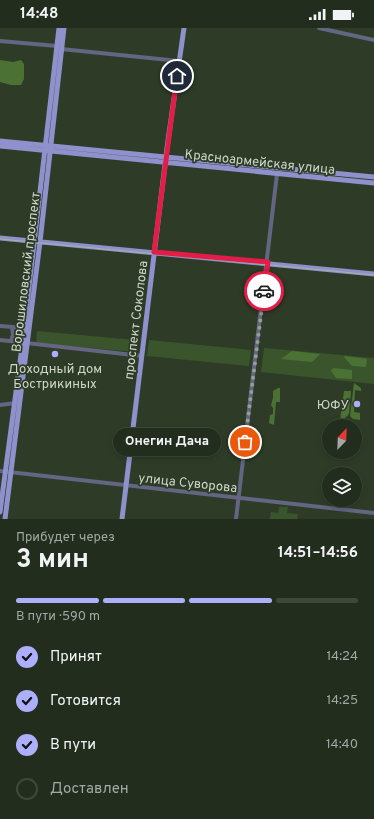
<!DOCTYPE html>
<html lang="ru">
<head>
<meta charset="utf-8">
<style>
	:root { --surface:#222d1d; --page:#2a3526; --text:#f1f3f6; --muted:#a2a8a4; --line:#3f493b; --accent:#acaffb }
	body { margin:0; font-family:Overpass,sans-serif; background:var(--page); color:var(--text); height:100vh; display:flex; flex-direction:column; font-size:15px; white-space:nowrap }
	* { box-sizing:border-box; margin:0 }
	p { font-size:13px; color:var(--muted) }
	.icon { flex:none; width:22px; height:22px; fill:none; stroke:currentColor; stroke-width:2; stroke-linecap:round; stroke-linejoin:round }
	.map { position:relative; height:491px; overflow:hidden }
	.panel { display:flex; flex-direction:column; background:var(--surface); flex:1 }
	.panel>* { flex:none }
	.needle { width:26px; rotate:23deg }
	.fabs { position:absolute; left:322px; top:391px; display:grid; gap:8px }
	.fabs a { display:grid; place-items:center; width:40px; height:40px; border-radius:50%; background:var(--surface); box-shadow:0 2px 6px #0003,0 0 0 1px var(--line); font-size:20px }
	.pin { position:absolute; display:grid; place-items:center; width:34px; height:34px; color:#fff; margin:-17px; border:2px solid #fff; border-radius:50%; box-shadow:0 1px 4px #0007 }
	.courier { position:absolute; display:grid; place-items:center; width:40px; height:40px; margin:-20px; border:3px solid #e11d48; border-radius:50%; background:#fff; color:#222; box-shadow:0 1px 5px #0007 }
	.bubble { position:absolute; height:28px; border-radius:14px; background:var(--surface); box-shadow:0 2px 6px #0003,0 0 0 1px var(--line); font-size:13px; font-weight:700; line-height:28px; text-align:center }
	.summary em { font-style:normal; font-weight:700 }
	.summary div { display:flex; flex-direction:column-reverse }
	.summary { display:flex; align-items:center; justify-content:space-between; height:68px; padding:0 16px }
	h1 { font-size:26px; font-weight:700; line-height:30px }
	.bar { display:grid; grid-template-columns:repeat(4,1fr); gap:6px 4px; align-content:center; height:48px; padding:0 16px }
	.bar i { height:5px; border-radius:3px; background:var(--line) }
	.bar .on { background:var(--accent) }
	.bar p { grid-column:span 4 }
	ol { padding:0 16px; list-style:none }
	li { display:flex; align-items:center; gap:12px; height:44px }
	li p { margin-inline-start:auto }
	li .icon { padding:4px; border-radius:50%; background:var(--accent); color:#111; stroke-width:4 }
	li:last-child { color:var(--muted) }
	li i { width:22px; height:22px; border:2px solid var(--line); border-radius:50% }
	.status { display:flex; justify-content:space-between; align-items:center; height:28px; padding:0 20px; background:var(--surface); direction:ltr }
	.status svg { height:11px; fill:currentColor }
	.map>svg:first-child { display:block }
	.green { fill:#3a552b }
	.forest { fill:#4b7234 }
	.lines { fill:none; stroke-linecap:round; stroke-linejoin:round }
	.minor { stroke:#636582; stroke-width:4 }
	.major { stroke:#8e91cb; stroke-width:5 }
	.tram { stroke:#a9b3a5; stroke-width:1 }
	.done { stroke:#95a090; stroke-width:4; stroke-dasharray:0 7.2 }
	.route { stroke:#e11d48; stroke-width:5 }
	.poi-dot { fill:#acaffb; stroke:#2e3c27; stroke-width:1.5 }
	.labels { text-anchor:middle; stroke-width:3.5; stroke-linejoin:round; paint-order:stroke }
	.street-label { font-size:13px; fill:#cdd6c9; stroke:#2e3c27 }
	.poi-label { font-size:13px; fill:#cdd6c9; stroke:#2e3c27 }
</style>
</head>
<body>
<div class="status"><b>14:48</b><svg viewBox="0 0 49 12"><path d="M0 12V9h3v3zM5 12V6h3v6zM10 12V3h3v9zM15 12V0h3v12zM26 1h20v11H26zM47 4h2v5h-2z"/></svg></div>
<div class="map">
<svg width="374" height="491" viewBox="0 0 374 491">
	<rect width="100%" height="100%" fill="#2e3c27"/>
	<path class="green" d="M37,303L135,312L134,324L36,315Z
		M149,312L251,322L249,338L147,328Z
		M264,320L374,330V356L261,344Z
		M279,479H288L287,485L298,486L297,491H270L271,484L278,485Z"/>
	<path class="forest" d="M0,32L13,34L21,32L24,36V51L21,57H11L0,54Z
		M292,323L320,326L312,334L281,331Z
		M345,328L367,331L366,339L352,338L344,329Z
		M333,340L352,342V351L336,350L331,343Z
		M354,355L361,360V363L355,362L354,384L360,385V392L353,391L350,388Z
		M278,360H280V374H276L274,397L269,395L270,387L273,386V380L271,377L273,370V363Z
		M344,363H351L349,386L343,392H340Z"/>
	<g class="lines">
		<path class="minor" d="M319,0L374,12
			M0,13L57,18
			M61,21L179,33
			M0,298L25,300
			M0,312L142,328
			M11,313L13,307L12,299
			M0,377L15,375
			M0,443L374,485
			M236,491L277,146"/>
		<path class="major" d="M0,113L374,149
			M0,118L374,155
			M0,210L374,246
			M0,484L22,319L59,0
			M5,491L40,214L64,0
			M122,491L167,120L184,0"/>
		<path class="tram" d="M0,211L374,247"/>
	</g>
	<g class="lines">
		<path class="done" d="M245,414L264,263"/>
		<path class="route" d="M177,48L154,224L268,234L264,263"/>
	</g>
	<g class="poi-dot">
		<circle cx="55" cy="326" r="4"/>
		<circle cx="357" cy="376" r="4"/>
	</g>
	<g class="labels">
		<g class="street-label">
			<text transform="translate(260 133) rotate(6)" y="5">Красноармейская улица</text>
			<text transform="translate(25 244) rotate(-83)" y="5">Ворошиловский проспект</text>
			<text transform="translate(135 292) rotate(-83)" y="5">проспект Соколова</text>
			<text transform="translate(188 454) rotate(6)" y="5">улица Суворова</text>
		</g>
		<g class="poi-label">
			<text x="55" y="345">Доходный дом<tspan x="55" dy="15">Бострикиных</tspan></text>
			<text x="349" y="381" text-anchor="end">ЮФУ</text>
		</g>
	</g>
</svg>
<div class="fabs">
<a><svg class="needle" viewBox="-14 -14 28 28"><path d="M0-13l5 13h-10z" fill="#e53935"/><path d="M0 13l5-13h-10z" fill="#a2a8a4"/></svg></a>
<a><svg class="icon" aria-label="layers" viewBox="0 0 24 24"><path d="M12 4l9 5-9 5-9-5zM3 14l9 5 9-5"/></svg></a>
</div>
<div class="pin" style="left:245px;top:414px;background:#ea580c"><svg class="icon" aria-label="bag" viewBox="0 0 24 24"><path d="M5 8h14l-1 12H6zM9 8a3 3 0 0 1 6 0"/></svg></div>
<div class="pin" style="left:177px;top:48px;background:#1f2937"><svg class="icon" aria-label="home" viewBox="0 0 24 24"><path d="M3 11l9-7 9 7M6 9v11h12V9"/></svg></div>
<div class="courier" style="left:264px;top:263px"><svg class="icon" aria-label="car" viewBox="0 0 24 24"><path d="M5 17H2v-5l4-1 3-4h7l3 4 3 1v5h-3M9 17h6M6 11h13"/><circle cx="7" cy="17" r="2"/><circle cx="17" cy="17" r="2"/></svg></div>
<div class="bubble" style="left:113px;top:400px;width:108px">Онегин Дача</div>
</div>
<section class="panel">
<div class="summary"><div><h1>3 мин</h1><p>Прибудет через</p></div><em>14:51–14:56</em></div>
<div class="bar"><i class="on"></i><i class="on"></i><i class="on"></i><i></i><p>В пути · 590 m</p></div>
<ol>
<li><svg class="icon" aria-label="check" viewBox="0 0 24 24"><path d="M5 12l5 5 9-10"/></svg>Принят<p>14:24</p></li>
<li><svg class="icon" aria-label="check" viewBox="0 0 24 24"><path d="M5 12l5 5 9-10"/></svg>Готовится<p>14:25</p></li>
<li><svg class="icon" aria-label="check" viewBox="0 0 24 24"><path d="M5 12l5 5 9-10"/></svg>В пути<p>14:40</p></li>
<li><i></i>Доставлен</li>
</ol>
</section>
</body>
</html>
